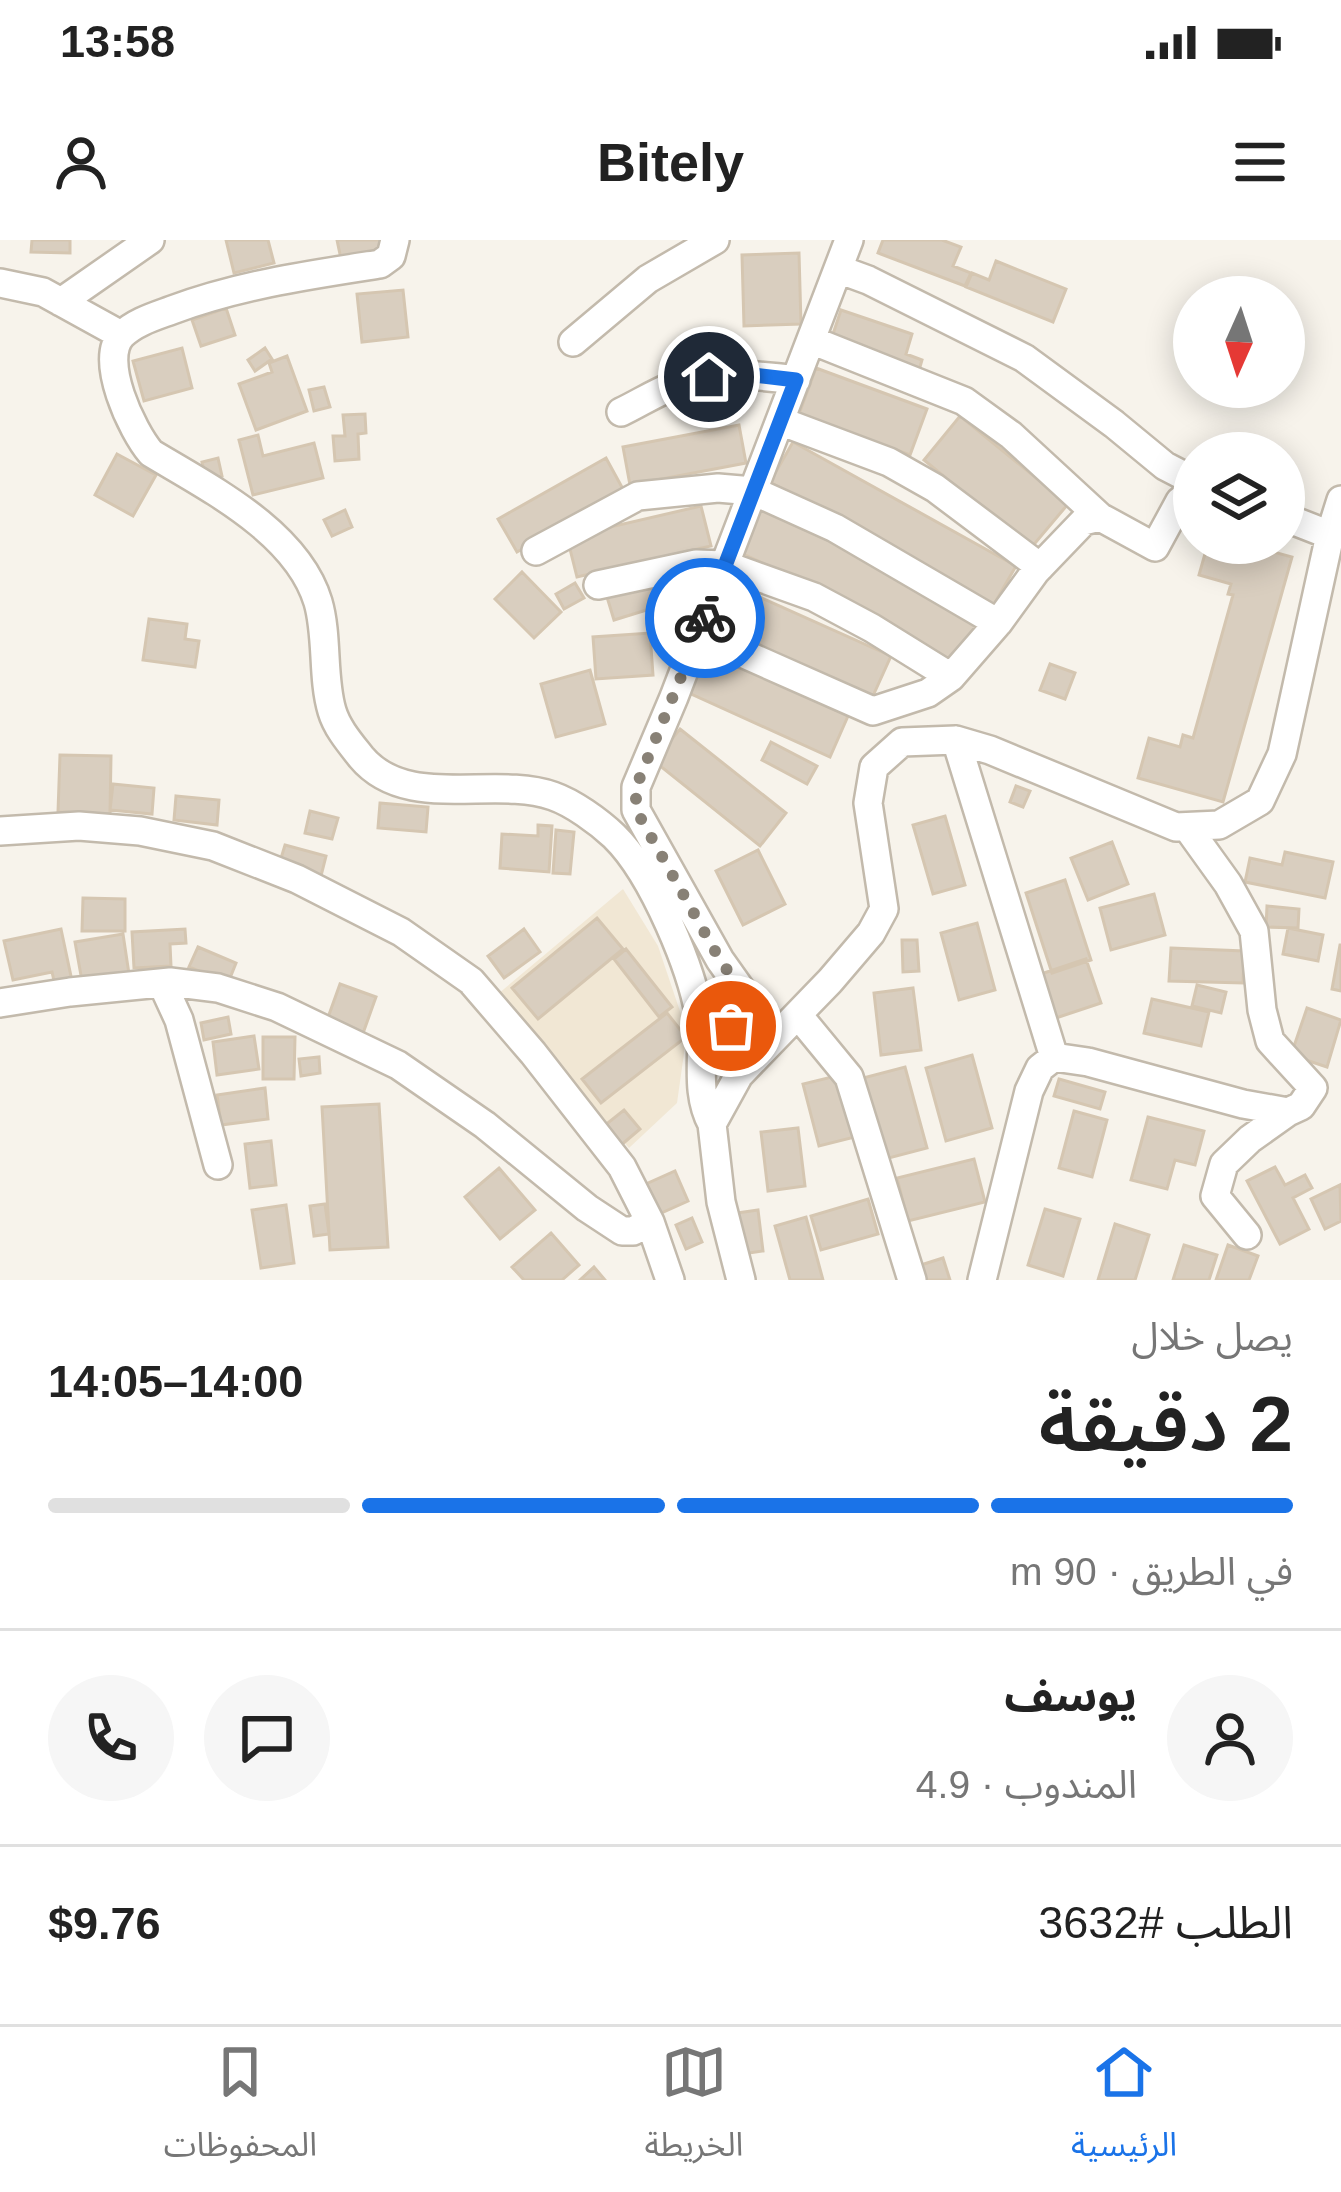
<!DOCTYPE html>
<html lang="ar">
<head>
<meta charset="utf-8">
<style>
	:root { --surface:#fff; --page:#f6f6f6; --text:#222; --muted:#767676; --line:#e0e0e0; --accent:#1a73e8 }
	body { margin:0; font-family:Helvetica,"Noto Sans Arabic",sans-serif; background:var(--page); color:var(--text); direction:rtl; height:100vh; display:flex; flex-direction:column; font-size:45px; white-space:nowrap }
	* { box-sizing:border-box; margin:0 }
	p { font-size:39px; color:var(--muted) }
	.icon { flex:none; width:66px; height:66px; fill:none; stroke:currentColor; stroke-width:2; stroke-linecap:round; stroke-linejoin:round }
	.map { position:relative; height:1040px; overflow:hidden; direction:ltr }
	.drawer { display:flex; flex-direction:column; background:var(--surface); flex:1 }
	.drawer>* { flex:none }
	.needle { width:78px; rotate:183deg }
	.controls { position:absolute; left:1173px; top:36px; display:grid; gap:24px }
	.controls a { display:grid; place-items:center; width:132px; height:132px; border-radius:50%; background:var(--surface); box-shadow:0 6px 30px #0003; font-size:60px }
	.pin { position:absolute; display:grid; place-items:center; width:102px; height:102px; color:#fff; margin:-51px; border:6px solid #fff; border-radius:50%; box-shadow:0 3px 12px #0007 }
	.courier { position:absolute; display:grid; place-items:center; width:120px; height:120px; margin:-60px; border:9px solid #1a73e8; border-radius:50%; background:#fff; color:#222; box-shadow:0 3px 15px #0007 }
	.overview em { font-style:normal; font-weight:600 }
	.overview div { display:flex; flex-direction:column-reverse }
	.overview { display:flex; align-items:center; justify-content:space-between; height:204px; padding:0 48px }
	h1 { font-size:78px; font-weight:600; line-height:90px }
	.bar { display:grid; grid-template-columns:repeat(4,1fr); gap:18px 12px; align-content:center; height:144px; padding:0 48px }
	.bar i { height:15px; border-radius:9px; background:var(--line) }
	.bar .current { background:var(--accent) }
	.bar p { grid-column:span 4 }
	.line { display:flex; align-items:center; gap:30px; padding:0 48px; border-top:3px solid var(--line) }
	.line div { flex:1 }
	.round { display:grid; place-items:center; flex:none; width:126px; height:126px; border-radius:63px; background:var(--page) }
	.status { display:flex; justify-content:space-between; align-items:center; height:84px; padding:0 60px; background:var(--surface); direction:ltr }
	.status svg { height:33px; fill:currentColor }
	header { display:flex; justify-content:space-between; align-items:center; height:156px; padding:0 48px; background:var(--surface); font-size:54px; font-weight:600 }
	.tab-bar { display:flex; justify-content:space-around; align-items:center; height:168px; border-top:3px solid var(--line); background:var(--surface); font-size:33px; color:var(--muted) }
	.tab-bar a { display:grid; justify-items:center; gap:6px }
	.tab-bar .current { color:var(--accent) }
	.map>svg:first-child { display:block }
	.education { fill:#f1e7d4 }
	.building { fill:#d9cebf; stroke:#d5c6b1; stroke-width:3 }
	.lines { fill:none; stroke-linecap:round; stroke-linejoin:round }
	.minor-casing { stroke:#c3baac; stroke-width:32 }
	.minor { stroke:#fff; stroke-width:27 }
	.done { stroke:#888176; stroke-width:12; stroke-dasharray:0 21.6 }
	.route { stroke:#1a73e8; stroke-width:15 }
</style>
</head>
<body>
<div class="status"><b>13:58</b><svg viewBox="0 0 49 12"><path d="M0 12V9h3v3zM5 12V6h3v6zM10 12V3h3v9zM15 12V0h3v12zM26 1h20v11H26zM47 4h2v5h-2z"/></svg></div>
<header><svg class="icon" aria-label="menu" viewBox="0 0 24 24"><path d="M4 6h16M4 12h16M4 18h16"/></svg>Bitely<svg class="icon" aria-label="person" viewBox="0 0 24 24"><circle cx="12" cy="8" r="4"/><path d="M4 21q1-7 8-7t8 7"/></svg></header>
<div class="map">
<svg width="1341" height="1040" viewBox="0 0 1341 1040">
	<rect width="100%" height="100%" fill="#f7f3eb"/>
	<path class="education" d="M623,649L658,706L687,792L677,863L629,908L498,754Z"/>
	<path class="building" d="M32,0H70V13L31,12Z
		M226,0H268L274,23L234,33Z
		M337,0H380L382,11L341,19Z
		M883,0H942L961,7L953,26L971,33L965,46L878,13Z
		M799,13L801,84L744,86L742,15Z
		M996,21L1066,49L1053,82L966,47L972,33L989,40Z
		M403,50L408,97L362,102L357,54Z
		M226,68L235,95L201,106L192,80Z
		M841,70L912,94L906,114L922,120L918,134L830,103Z
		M182,108L192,148L144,161L133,121Z
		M265,108L272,119L255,131L248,120Z
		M287,116L307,171L256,190L239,144L272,132L269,123Z
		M816,128L927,169L910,215L799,174Z
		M324,147L330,167L314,171L309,150Z
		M365,174L366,193L358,194L359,219L335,221L333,196H345L343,175Z
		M960,176L1068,264L1031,308L924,220Z
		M739,185L746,223L630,245L623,207Z
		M258,195L263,216L314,203L323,238L253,255L239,200Z
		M793,202L1016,326L993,366L770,242Z
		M117,214L156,235L133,276L95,255Z
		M218,218L222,236L206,239L202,222Z
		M606,218L624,251L517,312L498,279Z
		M701,266L711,306L577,337L567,297Z
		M759,269L880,324L978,386L951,427L859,368L743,314Z
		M345,270L352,287L332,296L324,280Z
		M1208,303H1241L1292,317L1223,562L1138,538L1149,498L1180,507L1183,495L1193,498L1233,355L1228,354L1231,344L1199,335Z
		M522,332L561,372L534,398L495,359Z
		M659,341L666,364L614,380L607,357Z
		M575,343L584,358L564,369L556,354Z
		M733,345L891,416L872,458L714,387Z
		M149,379L187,384L185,399L199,401L195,427L143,420Z
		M661,387L677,388L675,412L659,410Z
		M650,393L653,435L596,439L593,397Z
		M708,412L848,476L830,517L689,453Z
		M1050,424L1075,433L1065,459L1040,450Z
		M590,430L605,484L556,497L541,444Z
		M680,489L786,573L760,606L654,521Z
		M771,502L817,526L807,544L762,520Z
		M60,515L111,516L110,574L58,572Z
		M113,544L154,548L152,574L110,570Z
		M1016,546L1030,551L1023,567L1010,562Z
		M176,556L219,560L217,585L174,580Z
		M380,563L428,567L426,592L378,588Z
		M310,571L338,578L332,599L305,593Z
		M945,576L965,645L933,654L913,585Z
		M538,585L552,586L549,632L500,628L502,594L538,596Z
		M556,590L574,592L570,634L553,633Z
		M1112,602L1128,644L1088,660L1071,618Z
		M285,605L326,616L321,636L279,625Z
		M758,610L785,664L743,685L716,631Z
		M1285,612L1333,622L1325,658L1245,642L1250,618L1282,625Z
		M1065,640L1091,720L1052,733L1026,653Z
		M1154,654L1165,695L1111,710L1100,668Z
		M83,658L125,659V691H82Z
		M1267,666L1299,669L1298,688L1266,687Z
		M597,678L623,709L538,779L512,748Z
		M977,683L995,750L959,760L941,693Z
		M1288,688L1323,695L1318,721L1283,714Z
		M61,689L72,741L55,745L52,732L13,740L4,701Z
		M185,689L186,703L170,704L171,726L134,728L132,692Z
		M524,689L540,712L504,738L488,716Z
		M123,694L129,734L82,741L75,702Z
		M902,700H917L919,731L903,732Z
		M1340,705H1341V751L1332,749Z
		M198,707L236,723L228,743L189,727Z
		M1171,708L1244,711L1243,743L1169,741Z
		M626,709L672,767L659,777L614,719Z
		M1086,719L1101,763L1053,779L1038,735Z
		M340,744L376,757L362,796L326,783Z
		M1197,745L1226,752L1221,773L1192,766Z
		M913,748L921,810L881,815L874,753Z
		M1152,759L1209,772L1201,806L1144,793Z
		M1307,768L1341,780L1327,827L1291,815Z
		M667,773L686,797L601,863L582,839Z
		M228,777L231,794L204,800L201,783Z
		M254,796L259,829L217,835L213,802Z
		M263,797H295L294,839H263Z
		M972,815L992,888L946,901L926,828Z
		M319,817L320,833L301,836L299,819Z
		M905,827L927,908L885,919L863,838Z
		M840,835L855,897L819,906L803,844Z
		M1059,839L1105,852L1100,869L1054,856Z
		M265,848L268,879L221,885L217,855Z
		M379,864L388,1007L330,1010L322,867Z
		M624,870L640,889L620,906L604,886Z
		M1074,871L1107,880L1092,937L1059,928Z
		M1148,877L1204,891L1195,925L1175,920L1167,949L1131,940Z
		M798,888L805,946L768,951L761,892Z
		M271,901L276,945L250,948L245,904Z
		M974,919L985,962L908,981L897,938Z
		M1275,927L1285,945L1305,935L1312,948L1293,958L1309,989L1280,1004L1247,941Z
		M499,928L535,970L500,999L465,957Z
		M675,931L688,961L659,974L646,944Z
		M1340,945L1341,981L1325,989L1311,959Z
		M868,959L878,994L821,1010L811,976Z
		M325,964L329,994L314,996L310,966Z
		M286,965L294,1023L261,1028L252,970Z
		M1045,969L1080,979L1063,1036L1028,1025Z
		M758,970L763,1011L742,1014L737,973Z
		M806,977L823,1040H790L775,986Z
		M692,978L702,1002L686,1009L676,985Z
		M1115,984L1149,995L1135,1040H1098Z
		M551,993L579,1025L562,1040H524L512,1027Z
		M1184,1005L1217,1015L1209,1040H1173Z
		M1228,1005L1258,1016L1249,1040H1216Z
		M943,1018L950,1040H908L905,1030Z
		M594,1027L605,1040H580Z"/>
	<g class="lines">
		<defs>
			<path id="minor" d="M395,0L391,16L380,24C309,35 239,45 172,70C156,76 135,82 122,95C98,119 132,191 151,213C209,248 297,292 318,362C328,396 322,438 332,471C337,488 350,503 361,517C407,572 493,535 553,556C573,563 598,581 614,596C653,634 694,732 701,785C704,818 695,853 712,884
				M838,29L868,40L1024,118L1114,184L1165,226L1194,241
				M0,43L43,52L121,95
				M61,62L150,0
				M811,100L964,161L1011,195L1100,277
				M573,102L648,39L715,0
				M621,172C638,164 655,153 673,146C710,130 757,135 796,140
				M780,181L889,222L935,248L1040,327
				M1284,277L1330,295
				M536,311L638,256L718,248L753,251L835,288L998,383
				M598,345L696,324L725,325L814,357L872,388L951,437
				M699,394L873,471L928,453L951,437L998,383L1035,332L1084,281L1100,277L1155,307L1180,261L1194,252
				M956,500L1054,817
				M0,591L79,586L140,591L213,606L297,639L401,692L471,741L533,813L622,927L650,982L670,1040
				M162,743L179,780L218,925
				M0,763L70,752L170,742L218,748L277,767L398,825L485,885L587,968L622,991H633L650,982
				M798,775L849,837L912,1040
				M702,805L731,786L742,771V751L720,720L636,570V547L674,457L849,0
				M1247,995L1215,956L1224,924L1250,899L1288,872
				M741,1040L721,962L712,884L739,835L830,741L871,693L884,669L868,563L874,527L902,502L956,500L990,510L1176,587L1219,585L1260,561L1282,514L1330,295L1341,260
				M982,1040L1029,851L1040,828L1054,817L1088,822L1243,864L1288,872L1301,866L1313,848L1270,801L1262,770L1254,691L1228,644L1187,587"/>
		</defs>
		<use href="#minor" class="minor-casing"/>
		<use href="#minor" class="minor"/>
	</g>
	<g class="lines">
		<path class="done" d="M705,378L636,547V570L720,720L742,751V771L731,786"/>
		<path class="route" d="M705,378L796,140L753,135L709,137"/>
	</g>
</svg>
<div class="controls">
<a><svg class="needle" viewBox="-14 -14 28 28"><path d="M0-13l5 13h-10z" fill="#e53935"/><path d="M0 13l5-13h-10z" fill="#767676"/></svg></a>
<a><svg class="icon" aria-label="layers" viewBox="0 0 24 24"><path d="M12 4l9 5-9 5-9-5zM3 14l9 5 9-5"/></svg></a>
</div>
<div class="pin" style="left:731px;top:786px;background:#ea580c"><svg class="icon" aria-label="bag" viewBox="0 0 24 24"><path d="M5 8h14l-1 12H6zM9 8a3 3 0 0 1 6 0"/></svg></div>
<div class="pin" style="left:709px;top:137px;background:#1f2937"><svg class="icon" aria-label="home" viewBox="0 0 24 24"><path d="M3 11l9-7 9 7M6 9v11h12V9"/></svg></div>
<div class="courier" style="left:705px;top:378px"><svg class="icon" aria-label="bike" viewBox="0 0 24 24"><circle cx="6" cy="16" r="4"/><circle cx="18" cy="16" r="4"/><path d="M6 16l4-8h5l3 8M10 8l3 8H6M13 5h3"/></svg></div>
</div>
<section class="drawer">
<div class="overview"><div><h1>2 دقيقة</h1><p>يصل خلال</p></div><em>14:00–14:05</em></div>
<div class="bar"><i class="current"></i><i class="current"></i><i class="current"></i><i></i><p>في الطريق · 90 m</p></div>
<div class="line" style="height:216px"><a class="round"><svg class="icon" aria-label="person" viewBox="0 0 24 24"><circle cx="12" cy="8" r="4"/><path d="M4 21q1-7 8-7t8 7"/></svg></a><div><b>يوسف</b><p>المندوب · 4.9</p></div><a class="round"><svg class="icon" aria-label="chat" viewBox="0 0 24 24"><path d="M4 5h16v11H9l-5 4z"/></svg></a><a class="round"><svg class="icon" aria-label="phone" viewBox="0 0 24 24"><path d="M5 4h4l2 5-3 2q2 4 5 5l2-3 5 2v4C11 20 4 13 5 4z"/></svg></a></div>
<div class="line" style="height:156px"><div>الطلب #3632</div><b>$9.76</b></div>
</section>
<nav class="tab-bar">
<a class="current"><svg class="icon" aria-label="home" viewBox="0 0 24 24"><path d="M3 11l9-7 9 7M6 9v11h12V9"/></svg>الرئيسية</a>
<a><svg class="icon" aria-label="map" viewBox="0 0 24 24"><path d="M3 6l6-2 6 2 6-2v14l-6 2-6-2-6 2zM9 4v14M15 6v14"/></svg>الخريطة</a>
<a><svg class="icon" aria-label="saved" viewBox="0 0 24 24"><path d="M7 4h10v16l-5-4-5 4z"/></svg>المحفوظات</a>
</nav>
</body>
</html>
